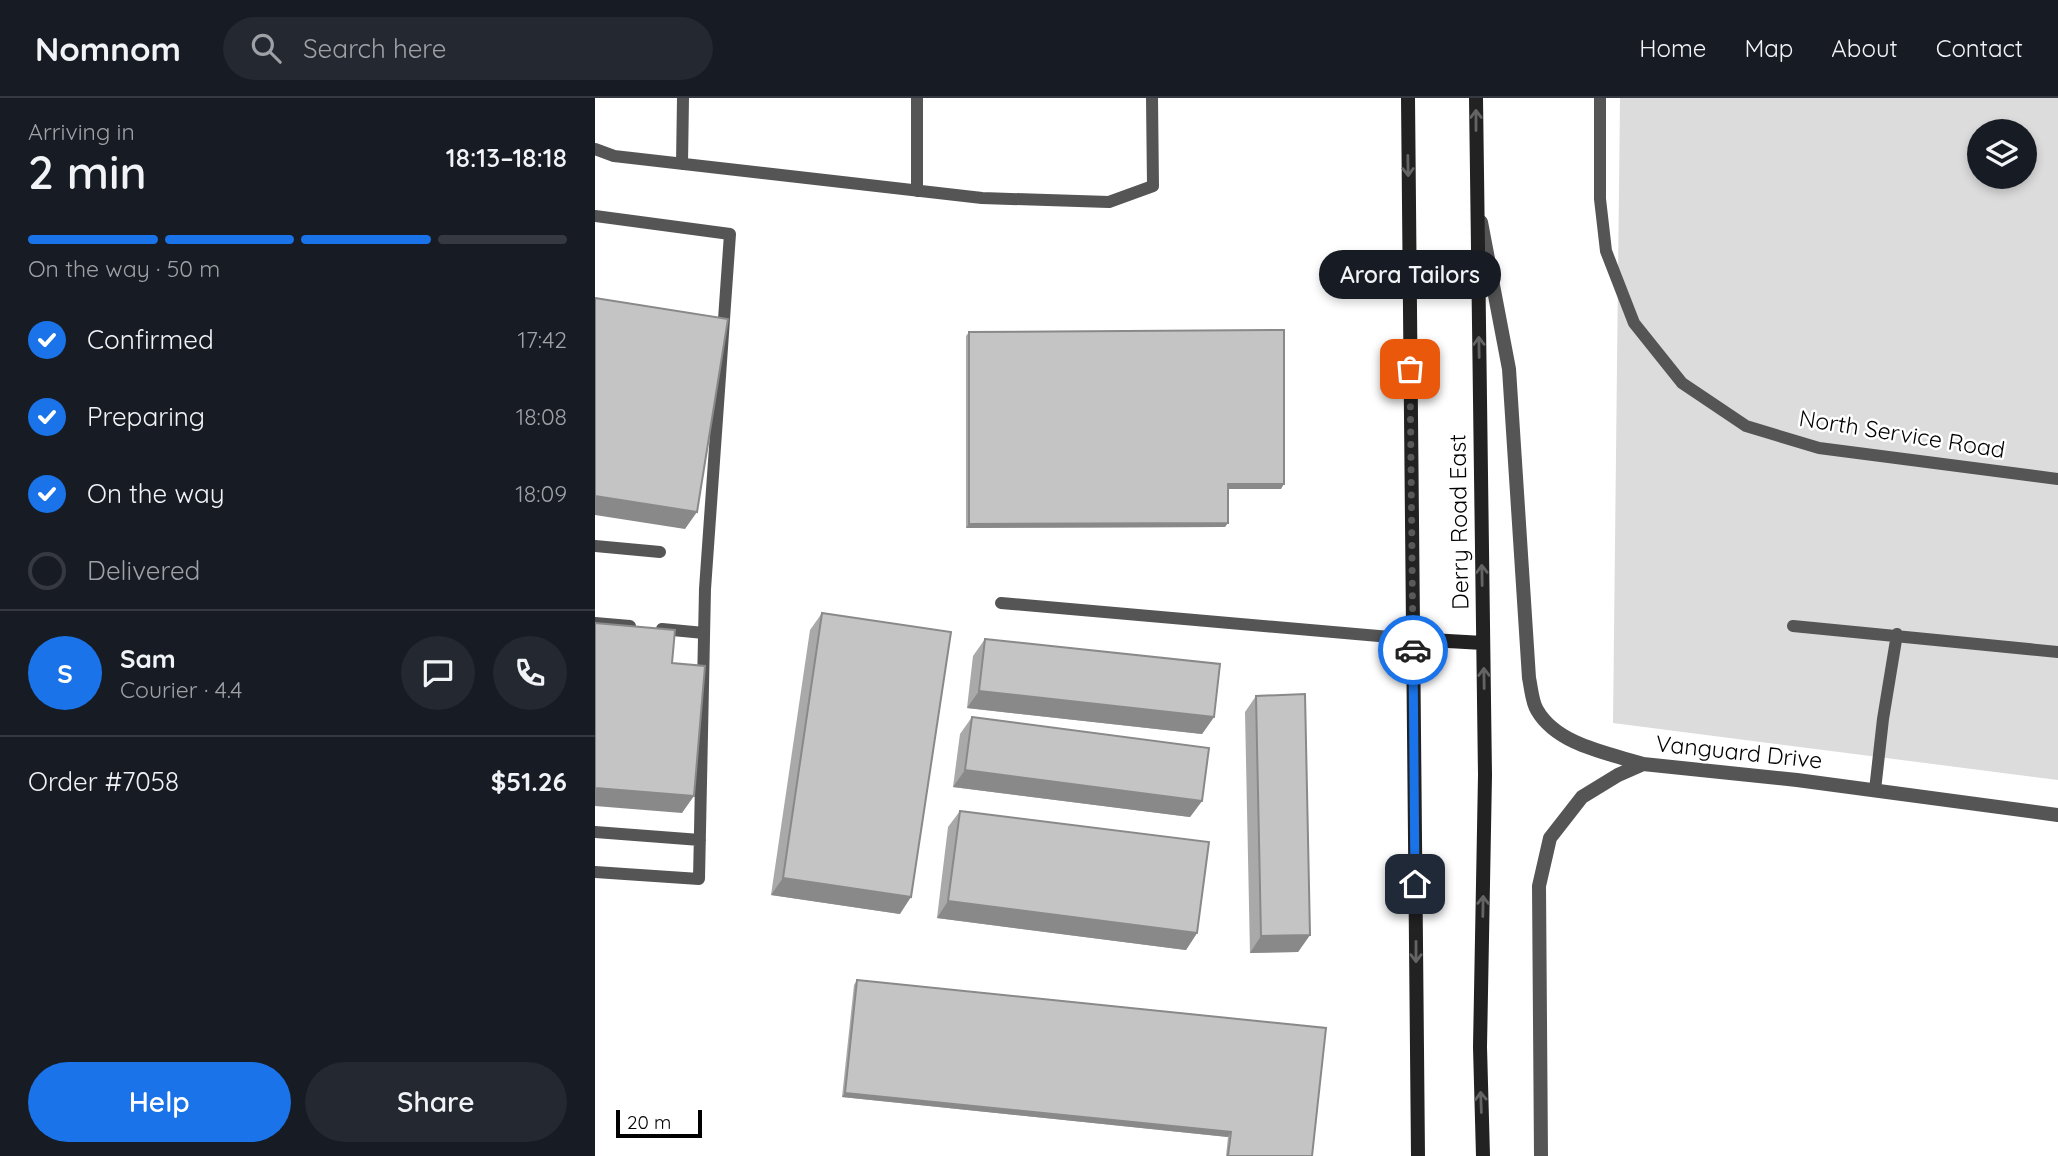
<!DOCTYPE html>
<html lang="en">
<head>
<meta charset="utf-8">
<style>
	:root { --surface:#171b24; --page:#242831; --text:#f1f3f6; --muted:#9ea1a6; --line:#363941; --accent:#1a73e8 }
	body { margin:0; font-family:Quicksand,sans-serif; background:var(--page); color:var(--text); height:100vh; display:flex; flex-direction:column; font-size:26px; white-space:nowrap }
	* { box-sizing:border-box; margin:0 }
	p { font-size:23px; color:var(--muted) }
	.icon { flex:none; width:38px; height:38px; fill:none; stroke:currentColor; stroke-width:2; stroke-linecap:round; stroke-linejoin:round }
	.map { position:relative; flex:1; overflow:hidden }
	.side { display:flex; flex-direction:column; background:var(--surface); width:595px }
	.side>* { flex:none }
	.fabs { position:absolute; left:1372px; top:21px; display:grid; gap:14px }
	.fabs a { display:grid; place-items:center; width:70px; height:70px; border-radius:50%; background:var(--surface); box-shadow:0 4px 10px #0003; font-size:35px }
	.scale { position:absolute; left:21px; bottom:18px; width:86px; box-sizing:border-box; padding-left:7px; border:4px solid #000; border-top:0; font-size:19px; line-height:24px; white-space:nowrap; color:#000; -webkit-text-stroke:5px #fff; paint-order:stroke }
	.pin { position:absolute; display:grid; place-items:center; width:60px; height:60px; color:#fff; margin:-30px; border-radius:14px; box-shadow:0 4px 10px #0006 }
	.courier { position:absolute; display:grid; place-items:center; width:70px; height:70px; margin:-35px; border:5px solid #1a73e8; border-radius:50%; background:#fff; color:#222; box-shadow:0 2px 9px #0007 }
	.bubble { position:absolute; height:49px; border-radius:24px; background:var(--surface); box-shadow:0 4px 10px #0003; font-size:23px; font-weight:600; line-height:49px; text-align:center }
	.headline em { font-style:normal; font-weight:600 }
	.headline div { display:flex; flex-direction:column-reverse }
	.headline { display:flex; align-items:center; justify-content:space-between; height:119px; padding:0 28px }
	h1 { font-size:46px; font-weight:600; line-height:52px }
	.bar { display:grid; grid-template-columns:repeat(4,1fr); gap:10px 7px; align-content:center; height:84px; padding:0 28px }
	.bar i { height:9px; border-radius:5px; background:var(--line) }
	.bar .current { background:var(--accent) }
	.bar p { grid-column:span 4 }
	.line { display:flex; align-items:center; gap:18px; padding:0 28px; border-top:2px solid var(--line) }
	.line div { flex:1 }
	.round { display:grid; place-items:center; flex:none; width:74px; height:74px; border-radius:37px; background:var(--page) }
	ol { padding:0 28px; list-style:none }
	li { display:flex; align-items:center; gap:21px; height:77px }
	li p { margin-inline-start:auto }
	li .icon { padding:7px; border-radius:50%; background:var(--accent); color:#fff; stroke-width:4 }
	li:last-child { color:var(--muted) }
	li i { width:38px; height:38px; border:4px solid var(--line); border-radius:50% }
	.button { display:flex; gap:14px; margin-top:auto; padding:14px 28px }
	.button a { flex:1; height:80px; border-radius:42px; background:var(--accent); color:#fff; font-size:28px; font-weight:600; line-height:80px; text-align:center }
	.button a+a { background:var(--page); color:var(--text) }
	header { display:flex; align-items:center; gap:42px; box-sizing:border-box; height:98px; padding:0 35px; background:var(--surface); border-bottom:2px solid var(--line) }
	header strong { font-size:33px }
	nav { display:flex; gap:38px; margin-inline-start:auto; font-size:24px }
	.search { width:490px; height:63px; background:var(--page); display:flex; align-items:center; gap:18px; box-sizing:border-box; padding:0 24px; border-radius:38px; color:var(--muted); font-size:26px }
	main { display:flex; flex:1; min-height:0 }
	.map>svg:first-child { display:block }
	.green { fill:#dcdcdc; fill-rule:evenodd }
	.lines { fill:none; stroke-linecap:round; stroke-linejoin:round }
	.lane { stroke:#555; stroke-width:12 }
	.street { stroke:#555; stroke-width:14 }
	.secondary { stroke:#222; stroke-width:14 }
	.wall { fill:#a9a9a9 }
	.shaded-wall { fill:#898989 }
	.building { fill:#c4c4c4; stroke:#898989; stroke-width:2 }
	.oneway { stroke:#646464 }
	.done { stroke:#595959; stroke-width:7; stroke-dasharray:0 12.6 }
	.route { stroke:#1a73e8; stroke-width:9 }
	.labels { text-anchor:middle; stroke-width:5; stroke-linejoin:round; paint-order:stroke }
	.street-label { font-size:23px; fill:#000; stroke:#fff }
</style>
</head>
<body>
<header>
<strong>Nomnom</strong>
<div class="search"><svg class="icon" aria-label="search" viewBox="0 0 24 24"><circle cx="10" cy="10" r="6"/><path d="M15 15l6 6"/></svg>Search here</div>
<nav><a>Home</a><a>Map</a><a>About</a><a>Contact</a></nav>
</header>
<main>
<section class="side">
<div class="headline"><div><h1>2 min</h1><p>Arriving in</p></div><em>18:13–18:18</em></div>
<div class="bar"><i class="current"></i><i class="current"></i><i class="current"></i><i></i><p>On the way · 50 m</p></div>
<ol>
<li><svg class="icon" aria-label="check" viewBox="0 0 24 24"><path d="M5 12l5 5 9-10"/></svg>Confirmed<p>17:42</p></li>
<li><svg class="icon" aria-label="check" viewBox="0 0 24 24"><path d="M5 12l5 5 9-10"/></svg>Preparing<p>18:08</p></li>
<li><svg class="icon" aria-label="check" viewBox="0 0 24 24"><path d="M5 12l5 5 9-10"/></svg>On the way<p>18:09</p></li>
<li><i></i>Delivered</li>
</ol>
<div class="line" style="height:126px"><b class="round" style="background:var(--accent);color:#fff">S</b><div><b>Sam</b><p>Courier · 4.4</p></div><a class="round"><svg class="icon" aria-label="chat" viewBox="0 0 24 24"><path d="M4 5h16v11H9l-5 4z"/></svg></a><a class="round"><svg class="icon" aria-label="phone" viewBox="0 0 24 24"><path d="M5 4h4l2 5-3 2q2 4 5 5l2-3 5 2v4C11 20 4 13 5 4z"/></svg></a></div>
<div class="line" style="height:91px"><div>Order #7058</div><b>$51.26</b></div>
<div class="button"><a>Help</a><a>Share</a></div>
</section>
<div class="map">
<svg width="1463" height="1058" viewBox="0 0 1463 1058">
	<rect width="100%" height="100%" fill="#fff"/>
	<path class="green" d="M1025,0H1463V682L1018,625ZM1384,33H1430V79H1384Z"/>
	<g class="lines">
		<path class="lane" d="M1005,0V101L1011,153L1039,225L1087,285L1151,328L1224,350L1463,381
			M0,51L19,58L387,100L514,104L558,88L557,0
			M87,66L88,0
			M322,93V0
			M0,118L135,136L110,491L104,781L0,774
			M0,448L65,454
			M406,505L818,541
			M0,525L35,528
			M1198,528L1463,554
			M67,531L109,535
			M1280,692L1288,621L1302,536
			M0,734L105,742"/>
		<path class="street" d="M886,124L914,271L934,580C936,589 937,604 942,612C962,647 1013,655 1048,666
			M946,1058L944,788L955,740L987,699L1023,677L1048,666L1202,682L1463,717"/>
		<path class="secondary" d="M813,0L823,1058
			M881,0L890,677L885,949L888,1058
			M818,541L888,545"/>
	</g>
	<path class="wall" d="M374,234L686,391H633L630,429L371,430V238Z
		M227,515L305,816L176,797L215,532Z
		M390,541L619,619L607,636L372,610L378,558Z
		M661,598L715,837L703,854L655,855L650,614Z
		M377,619L607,703L595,719L358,689L365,636Z
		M365,713L602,835L591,852L342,820L353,729Z
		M262,882L717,1058H631L633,1039L247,999L259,887Z"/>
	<path class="shaded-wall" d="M633,386H689L686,391H630Z
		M0,398L102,414L90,431L0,417Z
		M633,425L630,429L371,430L374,426Z
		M384,593L619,619L607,636L372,610Z
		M370,672L607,703L595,719L358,689Z
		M0,690L99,698L87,715L0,708Z
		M188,780L316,799L305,816L176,797Z
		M353,803L602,835L591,852L342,820Z
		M715,837L703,854L655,855L666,838Z
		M250,995L636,1034L633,1039L247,999Z"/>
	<path class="building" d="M0,200L133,221L102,414L0,398Z
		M689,232V386H633V425L374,426V234Z
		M227,515L356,534L316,799L188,780Z
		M0,525L80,532L77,565L110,568L99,698L0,690Z
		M390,541L625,566L619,619L384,593Z
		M710,596L715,837L666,838L661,598Z
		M377,619L614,650L607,703L370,672Z
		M365,713L614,744L602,835L353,803Z
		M262,882L731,930L717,1058H633L636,1034L250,995Z"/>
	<defs><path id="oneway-shaft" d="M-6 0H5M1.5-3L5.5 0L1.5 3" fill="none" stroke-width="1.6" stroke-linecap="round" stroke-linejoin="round" transform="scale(1.75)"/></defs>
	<g class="oneway">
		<use href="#oneway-shaft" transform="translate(881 22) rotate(-90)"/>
		<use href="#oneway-shaft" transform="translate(813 68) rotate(89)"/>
		<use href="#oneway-shaft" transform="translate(884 249) rotate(-91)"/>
		<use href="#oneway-shaft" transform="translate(887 477) rotate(-91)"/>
		<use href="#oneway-shaft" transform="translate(889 580) rotate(-91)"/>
		<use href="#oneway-shaft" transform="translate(888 808) rotate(-89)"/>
		<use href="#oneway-shaft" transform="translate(821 854) rotate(90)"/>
		<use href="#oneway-shaft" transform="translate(886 1004) rotate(-92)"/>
	</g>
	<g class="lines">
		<path class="done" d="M815,271L818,552"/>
		<path class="route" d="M818,552L820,786"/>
	</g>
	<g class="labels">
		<g class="street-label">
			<text transform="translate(1307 336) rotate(9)" y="8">North Service Road</text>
			<text transform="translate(864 424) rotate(-91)" y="8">Derry Road East</text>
			<text transform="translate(1144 654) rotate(6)" y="8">Vanguard Drive</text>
		</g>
	</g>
</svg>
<div class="fabs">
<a><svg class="icon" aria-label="layers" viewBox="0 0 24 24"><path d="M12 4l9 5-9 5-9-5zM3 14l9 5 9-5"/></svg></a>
</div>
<div class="scale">20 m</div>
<div class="pin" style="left:815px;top:271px;background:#ea580c"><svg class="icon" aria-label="bag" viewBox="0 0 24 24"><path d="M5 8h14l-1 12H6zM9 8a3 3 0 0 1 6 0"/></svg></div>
<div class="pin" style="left:820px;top:786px;background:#1f2937"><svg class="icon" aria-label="home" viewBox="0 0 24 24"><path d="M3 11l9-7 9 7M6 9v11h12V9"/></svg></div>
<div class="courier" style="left:818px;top:552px"><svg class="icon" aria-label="car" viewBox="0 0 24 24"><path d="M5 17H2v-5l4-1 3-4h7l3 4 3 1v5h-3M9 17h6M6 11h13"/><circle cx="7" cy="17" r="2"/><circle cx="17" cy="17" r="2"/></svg></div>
<div class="bubble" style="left:724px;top:152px;width:182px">Arora Tailors</div>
</div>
</main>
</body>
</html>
